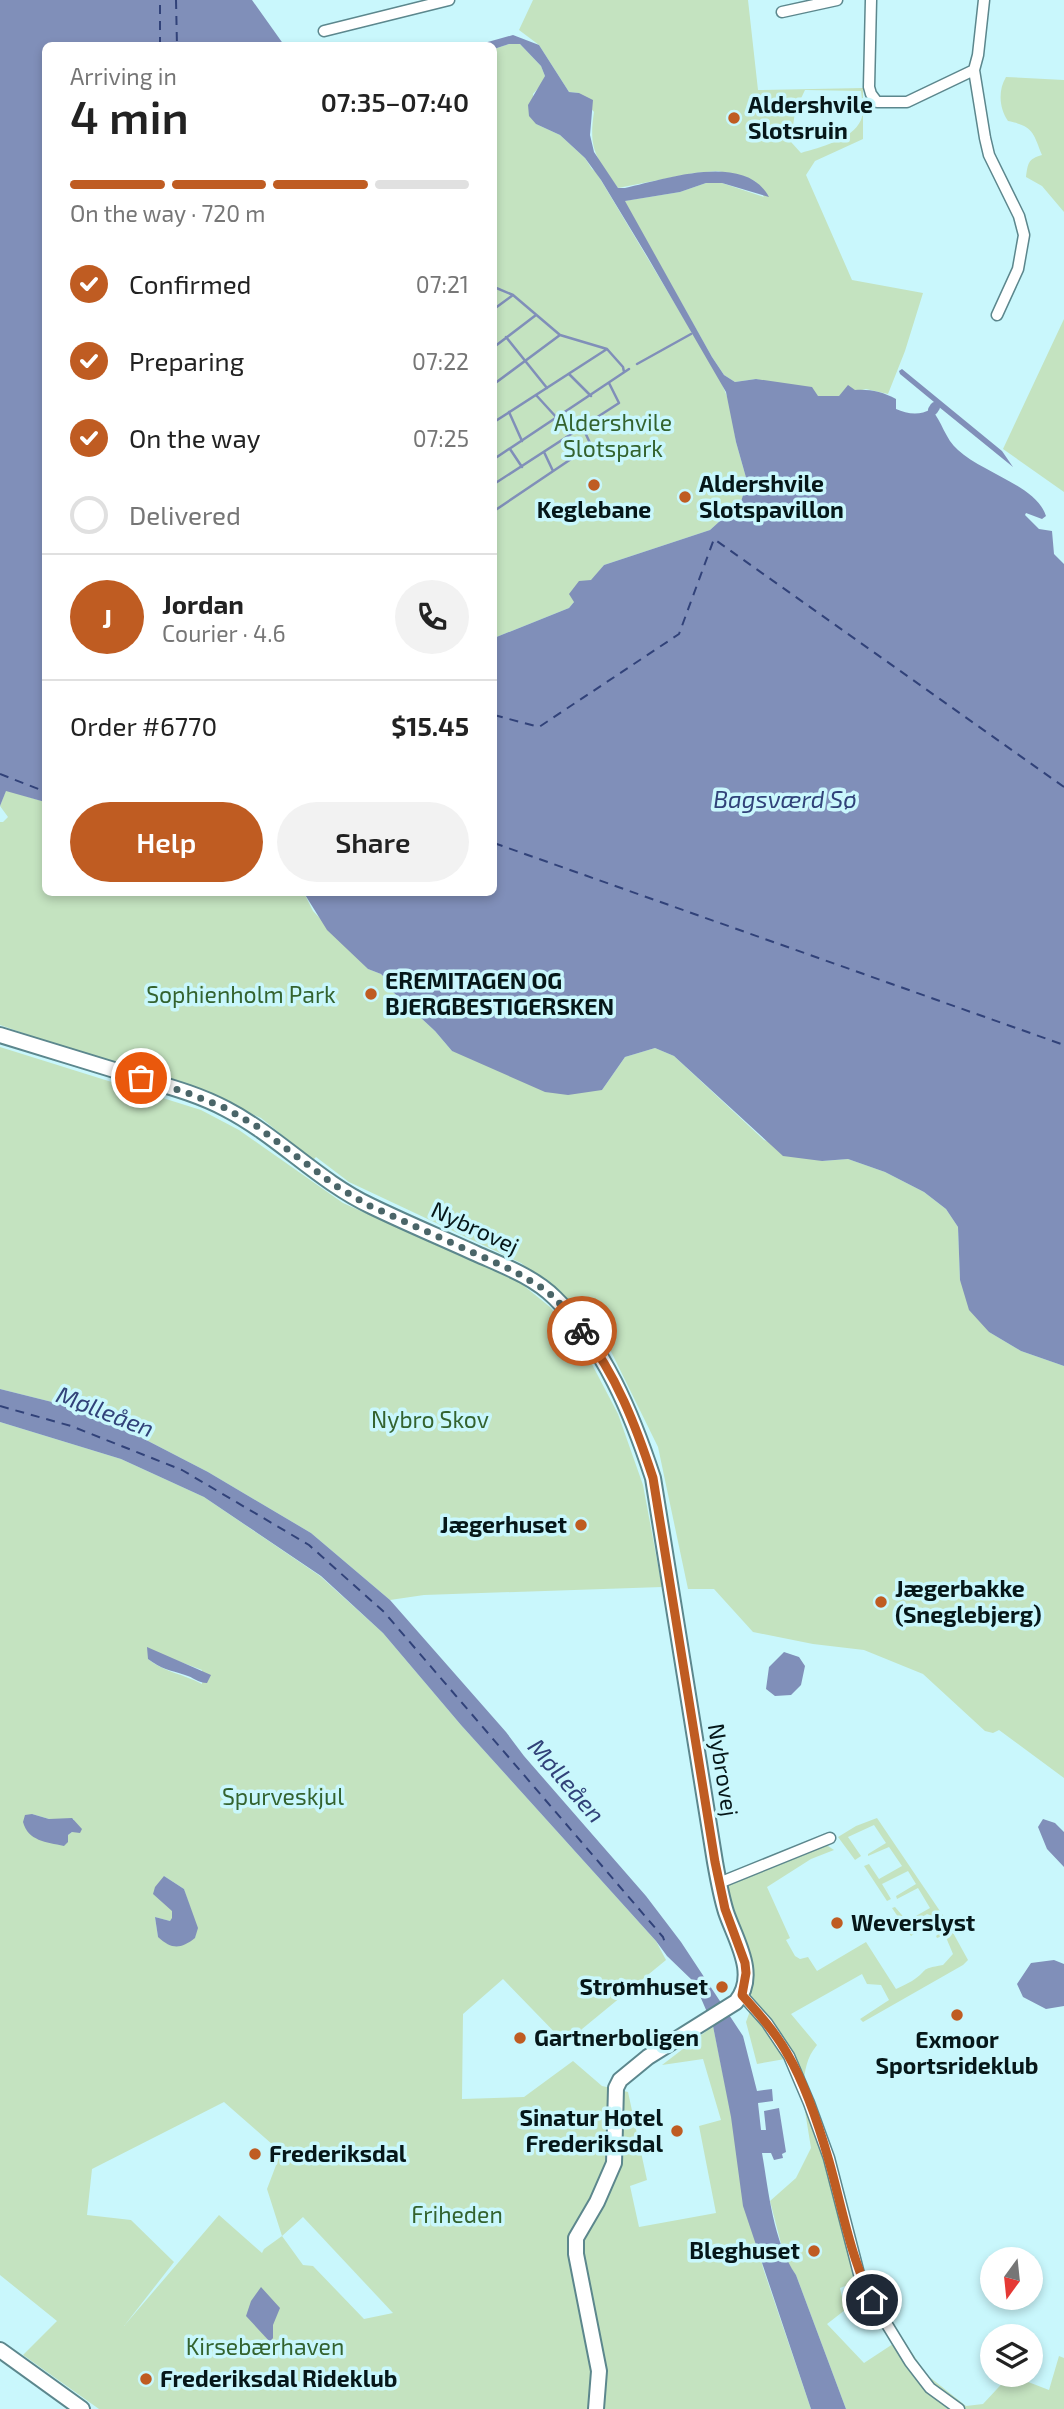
<!DOCTYPE html>
<html lang="en">
<head>
<meta charset="utf-8">
<style>
	:root { --surface:#fff; --page:#f2f2f2; --text:#222; --muted:#767676; --line:#e0e0e0; --accent:#bf5c22 }
	body { margin:0; font-family:"Exo 2",sans-serif; background:var(--page); color:var(--text); height:100vh; display:flex; flex-direction:column; font-size:26px; white-space:nowrap }
	* { box-sizing:border-box; margin:0 }
	p { font-size:23px; color:var(--muted) }
	.icon { flex:none; width:38px; height:38px; fill:none; stroke:currentColor; stroke-width:2; stroke-linecap:round; stroke-linejoin:round }
	.map { position:relative; flex:1; overflow:hidden }
	.details { position:absolute; left:42px; top:42px; width:455px; height:854px; display:flex; flex-direction:column; background:var(--surface); border-radius:10px; box-shadow:0 4px 10px #0003 }
	.details>* { flex:none }
	.needle { width:46px; rotate:195deg }
	.controls { position:absolute; left:980px; top:2247px; display:grid; gap:14px }
	.controls a { display:grid; place-items:center; width:63px; height:63px; border-radius:50%; background:var(--surface); box-shadow:0 4px 10px #0003; font-size:35px }
	.pin { position:absolute; display:grid; place-items:center; width:60px; height:60px; color:#fff; margin:-30px; border:4px solid #fff; border-radius:50%; box-shadow:0 2px 7px #0007 }
	.courier { position:absolute; display:grid; place-items:center; width:70px; height:70px; margin:-35px; border:5px solid #bf5c22; border-radius:50%; background:#fff; color:#222; box-shadow:0 2px 9px #0007 }
	.head em { font-style:normal; font-weight:600 }
	.head div { display:flex; flex-direction:column-reverse }
	.head { display:flex; align-items:center; justify-content:space-between; height:119px; padding:0 28px }
	h1 { font-size:46px; font-weight:600; line-height:52px }
	.bar { display:grid; grid-template-columns:repeat(4,1fr); gap:10px 7px; align-content:center; height:84px; padding:0 28px }
	.bar i { height:9px; border-radius:5px; background:var(--line) }
	.bar .active { background:var(--accent) }
	.bar p { grid-column:span 4 }
	.line { display:flex; align-items:center; gap:18px; padding:0 28px; border-top:2px solid var(--line) }
	.line div { flex:1 }
	.round { display:grid; place-items:center; flex:none; width:74px; height:74px; border-radius:37px; background:var(--page) }
	ol { padding:0 28px; list-style:none }
	li { display:flex; align-items:center; gap:21px; height:77px }
	li p { margin-inline-start:auto }
	li .icon { padding:7px; border-radius:50%; background:var(--accent); color:#fff; stroke-width:4 }
	li:last-child { color:var(--muted) }
	li i { width:38px; height:38px; border:4px solid var(--line); border-radius:50% }
	.cta { display:flex; gap:14px; margin-top:auto; padding:14px 28px }
	.cta a { flex:1; height:80px; border-radius:42px; background:var(--accent); color:#fff; font-size:28px; font-weight:600; line-height:80px; text-align:center }
	.cta a+a { background:var(--page); color:var(--text) }
	.map>svg:first-child { display:block }
	.green { fill:#c4e3c0; fill-rule:evenodd }
	.water { fill:#808fb9 }
	.lines { fill:none; stroke-linecap:round; stroke-linejoin:round }
	.stream { stroke:#808fb9; stroke-width:2.5 }
	.canal { stroke:#808fb9; stroke-width:10 }
	.ferry { stroke:#314279; stroke-width:2; stroke-dasharray:9 7; stroke-linecap:butt }
	.street-casing { stroke:#5c878d; stroke-width:13 }
	.secondary-casing { stroke:#5c878d; stroke-width:18 }
	.street { stroke:#fff; stroke-width:10 }
	.secondary { stroke:#fff; stroke-width:14 }
	.done { stroke:#4a6568; stroke-width:7; stroke-dasharray:0 12.6 }
	.route { stroke:#bf5c22; stroke-width:9 }
	.poi-dot { fill:#bf5c22; stroke:#c9f7fc; stroke-width:2.5 }
	.labels { text-anchor:middle; stroke-width:7; stroke-linejoin:round; paint-order:stroke }
	.poi-label { font-size:23px; font-weight:bold; fill:#061719; stroke:#c9f7fc; text-anchor:start }
	.park-label { font-size:23px; fill:#34632f; stroke:#c9f7fc }
	.street-label { font-size:23px; fill:#061719; stroke:#c9f7fc }
	.water-label { font-size:24px; font-style:italic; fill:#314279; stroke:#c9f7fc }
</style>
</head>
<body>
<div class="map">
<svg width="1064" height="2409" viewBox="0 0 1064 2409">
	<rect width="100%" height="100%" fill="#c9f7fc"/>
	<path class="green" d="M533,0H748L758,90L863,88V139L815,161L806,175L852,280L923,293L905,351L888,394L866,389L839,396H818L756,379L735,382L724,375L712,357L624,201L680,192L706,183H722L764,197L755,181L718,171L694,173L618,188C597,159 588,150 594,112L579,93L569,92L539,45L519,30ZM805,90L861,91C862,99 864,112 861,120C852,140 820,147 801,153L791,142L795,111Z
		M509,44H520L541,66L545,76L541,85L533,94L536,124L560,135L585,158L592,169L596,172L720,379L730,404L736,442L747,481L741,502L710,530L604,565L569,608L494,638V49Z
		M1006,77L1064,80V212L1042,186L1026,177C1028,163 1028,159 1042,155C1033,132 1033,126 1008,121C999,108 998,90 1006,77Z
		M1064,319V492L1003,449Z
		M6,790L45,802L46,892L304,893L313,911L368,969L381,974L389,982L393,992L435,1031L452,1051L602,1090L625,1057L655,1048L674,1056L764,1140L822,1161L848,1159L885,1172L924,1192L946,1209L958,1227L960,1280L989,1332L1021,1351L1064,1366V1778L999,1730L993,1733L985,1731L923,1674L864,1650L813,1644L753,1632L714,1589H688L658,1447L597,1323L521,1263L349,1182L316,1157L313,1160L261,1118L180,1083L92,1057L0,1025V822H3L8,817L0,806Z
		M0,1047L201,1110L239,1130L343,1203L518,1281L550,1307L584,1349L618,1414L643,1485L662,1587L424,1595L390,1600L311,1533L208,1472L92,1412L0,1389Z
		M0,1422L121,1459L204,1497L320,1576L383,1633L461,1725L656,1941L666,1960L565,2043L503,1979L463,2014L462,2099L524,2097L573,2061L602,2086L628,2092L647,2180L630,2186L639,2227L716,2213L699,2126L721,2120L703,2059L662,2065L713,2026L763,2268L811,2409H99L23,2355L57,2321L0,2275ZM159,1654L202,1670V1684C183,1674 164,1672 148,1659ZM32,1814L49,1819H74L72,1832L68,1835V1842ZM164,1876L184,1889L197,1928L195,1938L158,1937L155,1917L170,1921L172,1919L173,1911L164,1902ZM224,2102L281,2152L267,2189L282,2236L264,2249L262,2253L219,2215L124,2326L174,2262L131,2220L87,2215L92,2169ZM303,2217L393,2313L364,2319L313,2266L303,2265L282,2236Z
		M877,1818L946,1920L968,1960L963,1965L863,2022L860,2019L889,2000L881,1985L867,1984L862,1974L791,2014L817,2045C806,2058 805,2071 803,2087L790,2051L750,1994C751,1989 754,1983 754,1978C755,1953 731,1914 727,1886L821,1846H828L834,1850L811,1859L767,1887L790,1938L786,1940L795,1956L800,1959L808,1957L817,1971L866,1942L896,1989C902,1986 907,1984 912,1981C929,1970 918,1969 943,1965L953,1954L945,1935L937,1938L936,1936L943,1930L935,1917L927,1914L910,1925L914,1934L911,1936L892,1908L895,1907L907,1921L930,1908L918,1888L897,1899L896,1896L916,1884L908,1871L882,1884L891,1899L887,1901L864,1866L869,1864L879,1879L902,1866L889,1847L868,1856V1854L886,1843L874,1825L848,1837L861,1856L855,1860L838,1837L856,1826Z
		M750,2011L785,2054V2059L757,2064L746,2022Z
		M814,2098L866,2278L840,2288L845,2310L827,2324L864,2363L902,2338L927,2375L966,2406L983,2404L1010,2375L1049,2390L1059,2356L1064,2358V2409H846L796,2275L785,2259L770,2201L796,2178L811,2148L804,2105Z"/>
	<path class="water" d="M0,0H252L284,45L46,46L45,802L6,791L0,806Z
		M513,35L539,45L569,92L579,93L593,100L590,135L594,152L618,188H625C664,180 744,151 769,197L722,183H706L680,192L625,201L712,357L724,375L735,382L756,379L812,387L818,396H839L848,385L855,390C870,389 883,392 896,399V409C907,414 920,416 931,409C942,421 945,439 958,450C981,472 1037,486 1046,516L1042,519L1026,513L1025,515L1039,529L1052,531L1054,554L1064,564V1366L1021,1351L989,1332L969,1310L960,1280L958,1227L946,1209L924,1192L885,1172L848,1159L822,1161L783,1156L674,1056L655,1048L625,1057L602,1090L568,1095L545,1092L452,1051L435,1031L393,992L389,982L381,974L368,969L327,930L304,893L494,892V638L569,608L574,602L569,594L579,581L591,580L604,565L710,530L741,502L747,481L736,442L726,392L647,256L601,180L585,158L560,135L536,124L529,116L528,105L545,76L541,66L520,44H509L494,49V46L477,45Z
		M902,369L1002,451L1013,467L939,407L937,409L933,405L934,402L900,374L899,371Z
		M0,1389L92,1412L208,1472L311,1533L390,1600L506,1732L524,1756L646,1896L681,1942L743,2036L757,2091L772,2089L773,2101L758,2103L761,2130H766L764,2111L779,2108L786,2152L782,2154L783,2158L774,2160L771,2153H762C769,2193 773,2241 796,2275L846,2409H811L743,2206L731,2117L713,2026L694,1982L667,1956L656,1941L461,1725L383,1633L321,1576L204,1497L121,1459L0,1422Z
		M147,1647L211,1675L207,1683C198,1683 193,1677 185,1675C170,1670 161,1669 148,1659Z
		M784,1652L799,1657L805,1666L801,1685L791,1695L775,1696L766,1689L769,1667Z
		M32,1814L49,1819L72,1818L82,1829L80,1833L72,1832L68,1835V1842L64,1846C46,1842 28,1841 23,1822L25,1815Z
		M1043,1819L1055,1823L1064,1832V1867L1047,1849L1038,1827Z
		M164,1876L184,1889L198,1928L195,1938C181,1949 172,1950 158,1937L155,1917L170,1921L172,1918V1911L153,1894L155,1887Z
		M1054,1960L1064,1964V2006L1046,2009L1023,1997L1017,1984L1031,1963Z
		M261,2287L280,2308L273,2325V2338L270,2342L246,2316L251,2301Z"/>
	<g class="lines">
		<path class="stream" d="M494,287L513,295L560,335L607,349L623,367L624,372
			M494,309L513,295
			M506,337L547,388
			M494,347L536,315
			M637,364L691,334
			M569,374L591,396
			M494,384L560,335
			M536,395L557,418
			M509,412L522,441
			M494,422L607,349
			M510,449L522,467
			M544,452L553,471
			M494,459L629,369
			M494,484L619,403L609,383
			M494,511L580,453L590,443L582,426"/>
		<path class="canal" d="M933,410L935,407"/>
		<path class="ferry" d="M176,0L177,46
			M160,46V0
			M494,715L539,727L679,634L714,539L1064,787
			M0,774L46,792
			M494,843L1064,1045
			M0,1406L71,1426L182,1470L309,1545L384,1612L663,1937L666,1946"/>
		<defs>
			<path id="street" d="M871,0L869,87L871,94L877,102H907L974,70
				M984,0L978,55L974,70L985,138L989,155L1019,216L1024,235L1018,269L997,315
				M782,12L837,0
				M324,31L449,0
				M719,1883L830,1838
				M742,1995L767,2023L789,2056L809,2103L829,2158L859,2274L872,2300L910,2362L930,2388L959,2409"/>
			<path id="secondary" d="M0,1035C46,1049 91,1063 137,1077C167,1086 198,1094 226,1109C278,1136 318,1181 371,1206C406,1223 442,1238 477,1254C504,1266 534,1277 555,1298C604,1346 632,1414 653,1478L715,1862C718,1879 721,1896 726,1912C735,1939 759,1975 736,2002L648,2057L620,2080L616,2088L614,2163L597,2202L576,2238V2254L599,2371L596,2409
				M0,2350L82,2409"/>
		</defs>
		<use href="#street" class="street-casing"/>
		<use href="#secondary" class="secondary-casing"/>
		<use href="#street" class="street"/>
		<use href="#secondary" class="secondary"/>
	</g>
	<g class="lines">
		<path class="done" d="M141,1078L188,1093L225,1108L255,1125L336,1186L368,1205L514,1271L544,1289L556,1299L582,1331"/>
		<path class="route" d="M582,1331C616,1374 636,1426 653,1478L715,1862L725,1909L745,1963L746,1973L742,1995C759,2014 776,2033 788,2055C806,2086 819,2126 829,2161C842,2207 850,2256 872,2300"/>
	</g>
	<g class="poi-dot">
		<circle cx="734" cy="118" r="7"/>
		<circle cx="594" cy="485" r="7"/>
		<circle cx="685" cy="497" r="7"/>
		<circle cx="371" cy="994" r="7"/>
		<circle cx="581" cy="1525" r="7"/>
		<circle cx="881" cy="1602" r="7"/>
		<circle cx="837" cy="1923" r="7"/>
		<circle cx="722" cy="1987" r="7"/>
		<circle cx="957" cy="2015" r="7"/>
		<circle cx="520" cy="2038" r="7"/>
		<circle cx="677" cy="2131" r="7"/>
		<circle cx="255" cy="2154" r="7"/>
		<circle cx="814" cy="2251" r="7"/>
		<circle cx="146" cy="2379" r="7"/>
	</g>
	<g class="labels">
		<g class="poi-label">
			<text x="748" y="113">Aldershvile<tspan x="748" dy="26">Slotsruin</tspan></text>
			<text x="699" y="492">Aldershvile<tspan x="699" dy="26">Slotspavillon</tspan></text>
			<text x="594" y="518" text-anchor="middle">Keglebane</text>
			<text x="385" y="989">EREMITAGEN OG<tspan x="385" dy="26">BJERGBESTIGERSKEN</tspan></text>
			<text x="567" y="1533" text-anchor="end">Jægerhuset</text>
			<text x="895" y="1597">Jægerbakke<tspan x="895" dy="26">(Sneglebjerg)</tspan></text>
			<text x="851" y="1931">Weverslyst</text>
			<text x="708" y="1995" text-anchor="end">Strømhuset</text>
			<text x="534" y="2046">Gartnerboligen</text>
			<text x="957" y="2048" text-anchor="middle">Exmoor<tspan x="957" dy="26">Sportsrideklub</tspan></text>
			<text x="663" y="2126" text-anchor="end">Sinatur Hotel<tspan x="663" dy="26">Frederiksdal</tspan></text>
			<text x="269" y="2162">Frederiksdal</text>
			<text x="800" y="2259" text-anchor="end">Bleghuset</text>
			<text x="160" y="2387">Frederiksdal Rideklub</text>
		</g>
		<g class="park-label">
			<text x="613" y="431">Aldershvile<tspan x="613" dy="26">Slotspark</tspan></text>
			<text x="241" y="1003">Sophienholm Park</text>
			<text x="430" y="1428">Nybro Skov</text>
			<text x="283" y="1805">Spurveskjul</text>
			<text x="457" y="2223">Friheden</text>
			<text x="265" y="2355">Kirsebærhaven</text>
		</g>
		<g class="street-label">
			<text transform="translate(475 1228) rotate(25)" y="8">Nybrovej</text>
			<text transform="translate(723 1770) rotate(81)" y="8">Nybrovej</text>
		</g>
		<g class="water-label">
			<text x="785" y="808">Bagsværd Sø</text>
			<text transform="translate(105 1412) rotate(21)" y="8">Mølleåen</text>
			<text transform="translate(566 1781) rotate(49)" y="8">Mølleåen</text>
		</g>
	</g>
</svg>
<div class="controls">
<a><svg class="needle" viewBox="-14 -14 28 28"><path d="M0-13l5 13h-10z" fill="#e53935"/><path d="M0 13l5-13h-10z" fill="#767676"/></svg></a>
<a><svg class="icon" aria-label="layers" viewBox="0 0 24 24"><path d="M12 4l9 5-9 5-9-5zM3 14l9 5 9-5"/></svg></a>
</div>
<div class="pin" style="left:141px;top:1078px;background:#ea580c"><svg class="icon" aria-label="bag" viewBox="0 0 24 24"><path d="M5 8h14l-1 12H6zM9 8a3 3 0 0 1 6 0"/></svg></div>
<div class="pin" style="left:872px;top:2300px;background:#1f2937"><svg class="icon" aria-label="home" viewBox="0 0 24 24"><path d="M3 11l9-7 9 7M6 9v11h12V9"/></svg></div>
<div class="courier" style="left:582px;top:1331px"><svg class="icon" aria-label="bike" viewBox="0 0 24 24"><circle cx="6" cy="16" r="4"/><circle cx="18" cy="16" r="4"/><path d="M6 16l4-8h5l3 8M10 8l3 8H6M13 5h3"/></svg></div>
<section class="details">
<div class="head"><div><h1>4 min</h1><p>Arriving in</p></div><em>07:35–07:40</em></div>
<div class="bar"><i class="active"></i><i class="active"></i><i class="active"></i><i></i><p>On the way · 720 m</p></div>
<ol>
<li><svg class="icon" aria-label="check" viewBox="0 0 24 24"><path d="M5 12l5 5 9-10"/></svg>Confirmed<p>07:21</p></li>
<li><svg class="icon" aria-label="check" viewBox="0 0 24 24"><path d="M5 12l5 5 9-10"/></svg>Preparing<p>07:22</p></li>
<li><svg class="icon" aria-label="check" viewBox="0 0 24 24"><path d="M5 12l5 5 9-10"/></svg>On the way<p>07:25</p></li>
<li><i></i>Delivered</li>
</ol>
<div class="line" style="height:126px"><b class="round" style="background:var(--accent);color:#fff">J</b><div><b>Jordan</b><p>Courier · 4.6</p></div><a class="round"><svg class="icon" aria-label="phone" viewBox="0 0 24 24"><path d="M5 4h4l2 5-3 2q2 4 5 5l2-3 5 2v4C11 20 4 13 5 4z"/></svg></a></div>
<div class="line" style="height:91px"><div>Order #6770</div><b>$15.45</b></div>
<div class="cta"><a>Help</a><a>Share</a></div>
</section>
</div>
</body>
</html>
